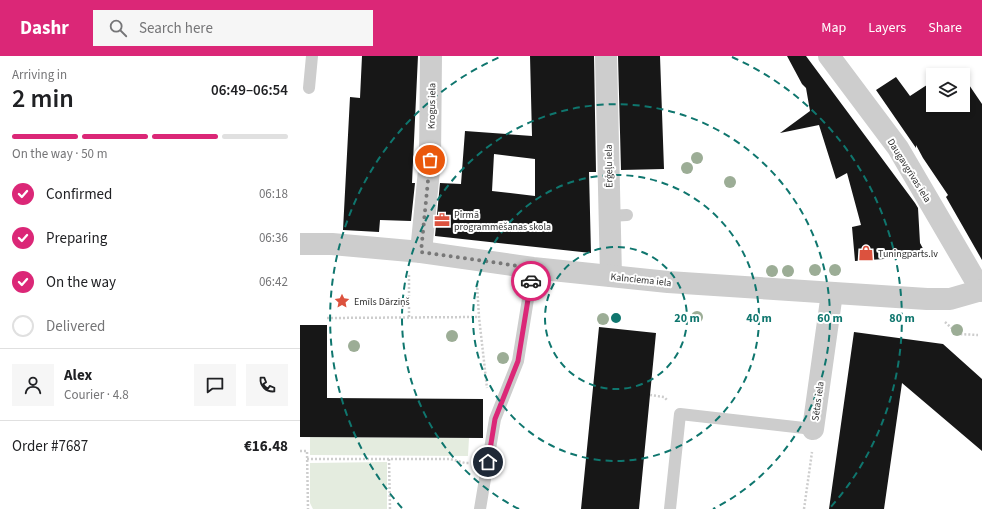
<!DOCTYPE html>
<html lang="en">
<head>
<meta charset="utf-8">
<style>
	:root { --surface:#fff; --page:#f6f6f6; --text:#202124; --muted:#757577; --line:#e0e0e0; --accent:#db2777 }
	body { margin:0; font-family:"Source Sans 3",sans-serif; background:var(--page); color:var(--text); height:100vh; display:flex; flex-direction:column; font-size:15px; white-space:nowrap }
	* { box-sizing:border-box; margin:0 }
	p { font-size:13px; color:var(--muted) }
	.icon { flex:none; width:22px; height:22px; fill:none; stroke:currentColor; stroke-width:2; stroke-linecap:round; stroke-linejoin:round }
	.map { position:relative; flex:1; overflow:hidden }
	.sheet { display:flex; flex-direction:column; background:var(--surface); width:300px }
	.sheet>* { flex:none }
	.fabs { position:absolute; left:626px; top:12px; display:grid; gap:8px }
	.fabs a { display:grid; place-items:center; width:44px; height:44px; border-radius:0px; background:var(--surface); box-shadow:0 2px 6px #0003; font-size:20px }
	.pin { position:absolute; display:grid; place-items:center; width:34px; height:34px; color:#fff; margin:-17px; border:2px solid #fff; border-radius:50%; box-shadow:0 1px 4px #0007 }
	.courier { position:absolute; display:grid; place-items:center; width:40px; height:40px; margin:-20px; border:3px solid #db2777; border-radius:50%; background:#fff; color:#222; box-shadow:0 1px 5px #0007 }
	.head em { font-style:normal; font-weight:600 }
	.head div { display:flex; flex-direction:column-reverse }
	.head { display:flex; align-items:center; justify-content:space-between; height:68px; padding:0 12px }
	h1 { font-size:26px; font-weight:600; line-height:30px }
	.bar { display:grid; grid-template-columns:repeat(4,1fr); gap:6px 4px; align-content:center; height:48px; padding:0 12px }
	.bar i { height:5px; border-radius:3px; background:var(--line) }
	.bar .selected { background:var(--accent) }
	.bar p { grid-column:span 4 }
	.line { display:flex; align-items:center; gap:10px; padding:0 12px; border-top:1px solid var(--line) }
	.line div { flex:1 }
	.round { display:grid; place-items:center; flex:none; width:42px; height:42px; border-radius:0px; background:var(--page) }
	ol { padding:0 12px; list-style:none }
	li { display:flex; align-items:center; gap:12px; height:44px }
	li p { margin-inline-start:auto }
	li .icon { padding:4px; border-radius:50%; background:var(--accent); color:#fff; stroke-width:4 }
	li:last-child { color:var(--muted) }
	li i { width:22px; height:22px; border:2px solid var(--line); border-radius:50% }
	header { display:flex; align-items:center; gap:24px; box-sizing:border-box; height:56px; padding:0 20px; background:var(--accent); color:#fff }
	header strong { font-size:19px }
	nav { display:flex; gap:22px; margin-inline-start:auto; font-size:14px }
	.search { width:280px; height:36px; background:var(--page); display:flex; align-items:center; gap:10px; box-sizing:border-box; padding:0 14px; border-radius:0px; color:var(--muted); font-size:15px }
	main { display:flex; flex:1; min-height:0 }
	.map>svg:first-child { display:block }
	.green { fill:#e4ecdf }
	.building { fill:#171717; fill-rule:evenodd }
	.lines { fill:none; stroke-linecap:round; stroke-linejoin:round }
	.path { stroke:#cdcdcd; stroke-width:2.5; stroke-dasharray:2 2; stroke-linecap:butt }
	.service { stroke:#cdcdcd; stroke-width:12 }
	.minor { stroke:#cdcdcd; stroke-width:22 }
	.tertiary { stroke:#cdcdcd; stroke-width:22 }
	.tree { fill:#9cad96 }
	.done { stroke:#787878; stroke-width:4; stroke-dasharray:0 7.2 }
	.route { stroke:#db2777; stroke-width:5 }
	.ring { fill:none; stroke:#0f766e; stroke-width:2; stroke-dasharray:7 5 }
	.labels { text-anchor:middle; stroke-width:4; stroke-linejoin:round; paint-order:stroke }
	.street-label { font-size:10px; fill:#303030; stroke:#fff }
	.poi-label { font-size:10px; fill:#303030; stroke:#fff; text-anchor:start }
	.centre { fill:#0f766e; stroke:#fff; stroke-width:2 }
	.ring-label { font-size:12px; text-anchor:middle; font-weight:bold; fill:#0f766e; stroke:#fff; stroke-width:4; stroke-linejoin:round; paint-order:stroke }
</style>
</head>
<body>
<header>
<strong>Dashr</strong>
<div class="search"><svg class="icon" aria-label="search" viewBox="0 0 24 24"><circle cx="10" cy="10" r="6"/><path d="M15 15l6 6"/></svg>Search here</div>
<nav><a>Map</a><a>Layers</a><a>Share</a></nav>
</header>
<main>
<section class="sheet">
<div class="head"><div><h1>2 min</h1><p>Arriving in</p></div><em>06:49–06:54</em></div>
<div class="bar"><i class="selected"></i><i class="selected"></i><i class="selected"></i><i></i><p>On the way · 50 m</p></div>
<ol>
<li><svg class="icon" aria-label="check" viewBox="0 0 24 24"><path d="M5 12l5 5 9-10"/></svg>Confirmed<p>06:18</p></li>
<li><svg class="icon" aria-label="check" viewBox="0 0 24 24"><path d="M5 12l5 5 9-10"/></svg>Preparing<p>06:36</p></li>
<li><svg class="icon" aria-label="check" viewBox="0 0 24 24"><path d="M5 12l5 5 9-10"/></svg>On the way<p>06:42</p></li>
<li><i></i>Delivered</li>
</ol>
<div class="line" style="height:72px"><a class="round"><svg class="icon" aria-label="person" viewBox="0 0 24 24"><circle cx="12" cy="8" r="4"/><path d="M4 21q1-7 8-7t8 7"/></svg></a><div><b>Alex</b><p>Courier · 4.8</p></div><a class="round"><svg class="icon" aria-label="chat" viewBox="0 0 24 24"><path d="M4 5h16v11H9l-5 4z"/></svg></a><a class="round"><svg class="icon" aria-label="phone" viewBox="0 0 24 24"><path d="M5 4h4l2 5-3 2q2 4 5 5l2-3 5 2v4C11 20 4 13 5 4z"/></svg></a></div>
<div class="line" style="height:52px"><div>Order #7687</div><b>€16.48</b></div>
</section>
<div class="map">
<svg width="682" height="453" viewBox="0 0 682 453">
	<rect width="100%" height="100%" fill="#fff"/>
	<path class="green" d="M10,381L169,382L168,400L10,399Z
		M87,406V453H13L10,447V407Z"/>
	<path class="building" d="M62,0H118L112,127H115L111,165L80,164L79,176L43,174L50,41L60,42Z
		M230,0H294L296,116H289L291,197L135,180L140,127L161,128L165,75L232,80ZM194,98L235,103V140L192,135Z
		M318,0H360L364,113L321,114Z
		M487,0H506L615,147L618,152L620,187L627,200L555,205L552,171L561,169L547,117L536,123L519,69L480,77L510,55L506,32L502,28Z
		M596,21L610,40L633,25V49H663V24L665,23L682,48V204L646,141L648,139L623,102L616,89V92L576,34Z
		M0,269H27V342L183,343V382L0,381Z
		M299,271L356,277L339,453H281Z
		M554,276L643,288L682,323V395L602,327L584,453H529Z"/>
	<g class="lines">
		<path class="path" d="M109,219V262
			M177,228L179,261L187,332
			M27,262L179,261
			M645,266L658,278L678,279
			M350,339L364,341L368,345
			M0,395H7L8,453
			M7,403H150L165,407H170
			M89,403L90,453
			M504,453L512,396"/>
		<path class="service" d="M9,32L12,0
			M310,160L327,159
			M180,453L195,363L218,305L233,212
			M370,453L380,358L513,373"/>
		<path class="minor" d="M306,0L311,220
			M529,0L598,92L681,234
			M121,196L130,104L131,0
			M513,373L532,237"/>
		<path class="tertiary" d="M0,188H32L121,196L233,212L368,226L627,243H650L681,234L682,235"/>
	</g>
	<g class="tree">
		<circle cx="397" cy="102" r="6"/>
		<circle cx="387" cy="112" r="6"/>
		<circle cx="430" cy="126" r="6"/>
		<circle cx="515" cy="214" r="6"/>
		<circle cx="535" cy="214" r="6"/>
		<circle cx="472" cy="215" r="6"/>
		<circle cx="488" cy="215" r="6"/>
		<circle cx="397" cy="261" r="6"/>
		<circle cx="303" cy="263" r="6"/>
		<circle cx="657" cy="274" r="6"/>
		<circle cx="152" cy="280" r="6"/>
		<circle cx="54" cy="290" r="6"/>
		<circle cx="203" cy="302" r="6"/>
	</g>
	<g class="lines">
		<path class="done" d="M130,104L121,196L233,212L231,225"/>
		<path class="route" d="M188,406L195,363L218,305L231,225"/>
	</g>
	<g class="ring">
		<circle cx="316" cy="262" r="71"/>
		<circle cx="316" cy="262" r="143"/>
		<path d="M219 453A214 214 0 1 1 413 453"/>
		<path d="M102 452A286 286 0 0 1 200 1M432 1A286 286 0 0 1 530 452"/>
	</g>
	<defs>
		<symbol id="office-bare" viewBox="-9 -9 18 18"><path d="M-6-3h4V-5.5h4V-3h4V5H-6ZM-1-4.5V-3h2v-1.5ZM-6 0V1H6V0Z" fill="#dc523e" stroke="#fff" stroke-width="2.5" paint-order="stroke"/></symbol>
		<symbol id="shop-bare" viewBox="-9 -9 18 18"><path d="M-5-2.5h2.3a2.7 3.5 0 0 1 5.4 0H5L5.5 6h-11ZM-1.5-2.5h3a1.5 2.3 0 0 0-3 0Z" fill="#dc523e" stroke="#fff" stroke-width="2.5" paint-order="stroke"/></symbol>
		<symbol id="sight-bare" viewBox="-9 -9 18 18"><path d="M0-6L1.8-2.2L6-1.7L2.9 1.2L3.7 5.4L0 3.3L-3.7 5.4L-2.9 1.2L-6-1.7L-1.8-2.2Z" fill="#dc523e" stroke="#fff" stroke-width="2.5" paint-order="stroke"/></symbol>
	</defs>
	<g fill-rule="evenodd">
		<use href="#office-bare" x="131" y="153" width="22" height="22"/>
		<use href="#shop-bare" x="555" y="186" width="22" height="22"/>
		<use href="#sight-bare" x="31" y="234" width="22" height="22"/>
	</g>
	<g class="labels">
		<g class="street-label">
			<text transform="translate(131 50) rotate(-89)" y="4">Krogus iela</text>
			<text transform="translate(308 110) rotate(-91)" y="4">Ērģeļu iela</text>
			<text transform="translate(610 114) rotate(58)" y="4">Daugavgrīvas iela</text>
			<text transform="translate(341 223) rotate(6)" y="4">Kalnciema iela</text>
			<text transform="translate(517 345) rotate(-82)" y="4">Sētas iela</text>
		</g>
		<g class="poi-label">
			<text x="154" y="162">Pirmā<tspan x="154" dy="12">programmēšanas skola</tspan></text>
			<text x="578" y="201">Tuningparts.lv</text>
			<text x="54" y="249">Emīls Dārziņš</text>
		</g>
	</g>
	<circle cx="316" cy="262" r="6" class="centre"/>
	<g class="ring-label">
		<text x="387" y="266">20 m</text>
		<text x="459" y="266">40 m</text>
		<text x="530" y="266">60 m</text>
		<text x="602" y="266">80 m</text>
	</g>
</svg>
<div class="fabs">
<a><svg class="icon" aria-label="layers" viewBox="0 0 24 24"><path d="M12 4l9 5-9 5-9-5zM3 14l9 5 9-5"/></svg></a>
</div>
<div class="pin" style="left:130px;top:104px;background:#ea580c"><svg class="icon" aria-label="bag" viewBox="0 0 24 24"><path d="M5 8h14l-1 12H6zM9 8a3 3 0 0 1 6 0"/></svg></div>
<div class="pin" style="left:188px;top:406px;background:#1f2937"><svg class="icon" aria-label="home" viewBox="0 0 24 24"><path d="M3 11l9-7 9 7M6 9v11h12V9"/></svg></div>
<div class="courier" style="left:231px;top:225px"><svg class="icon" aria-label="car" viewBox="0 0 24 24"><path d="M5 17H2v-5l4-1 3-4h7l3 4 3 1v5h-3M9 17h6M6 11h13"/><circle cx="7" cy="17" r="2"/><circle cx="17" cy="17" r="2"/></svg></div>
</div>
</main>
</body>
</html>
